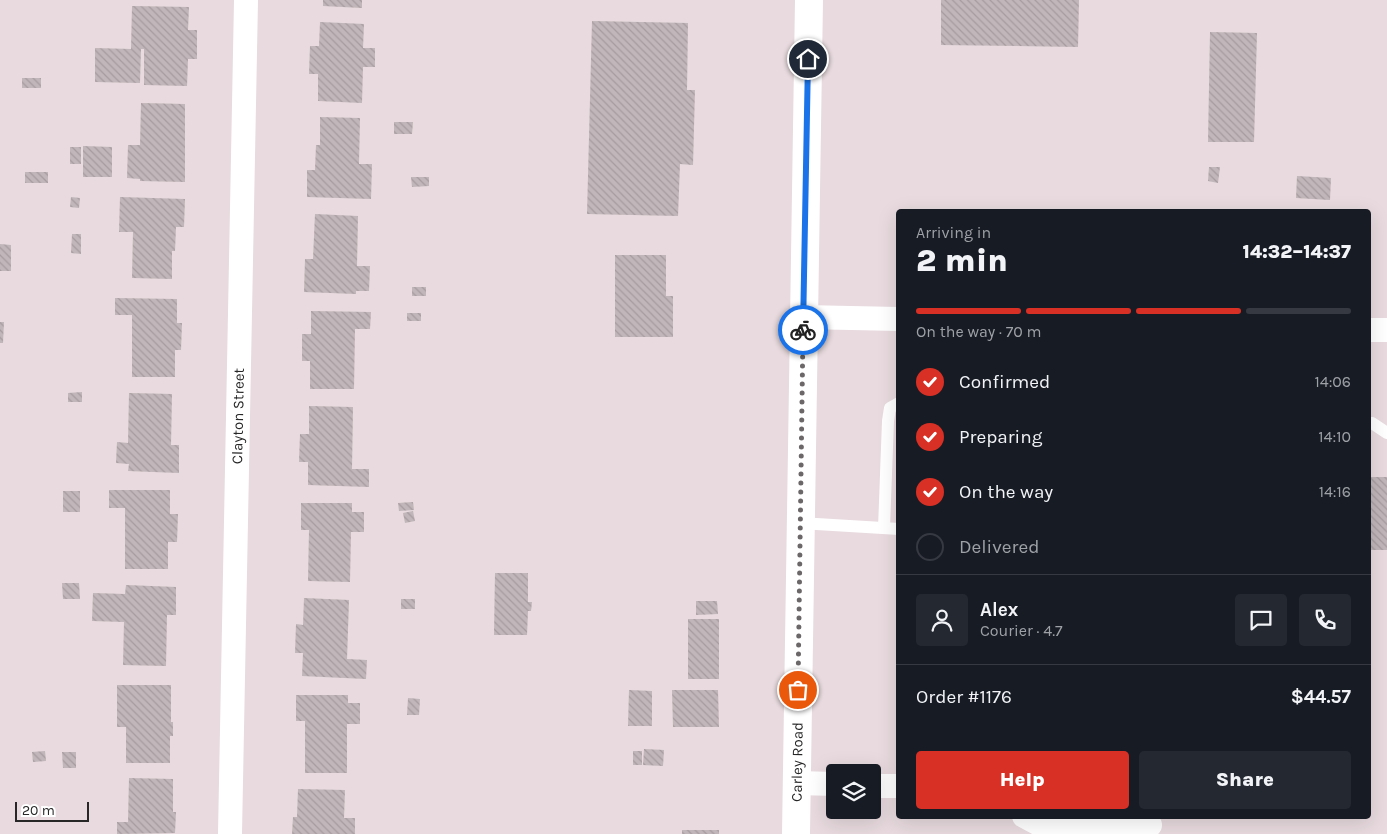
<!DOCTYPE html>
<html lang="en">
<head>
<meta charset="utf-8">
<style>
	:root { --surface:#171b24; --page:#242831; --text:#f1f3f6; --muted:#9ea1a6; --line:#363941; --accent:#d93025 }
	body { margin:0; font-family:Karla,sans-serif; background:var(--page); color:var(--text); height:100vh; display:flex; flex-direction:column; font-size:19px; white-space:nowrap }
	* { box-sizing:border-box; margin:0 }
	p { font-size:16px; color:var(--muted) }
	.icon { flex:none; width:28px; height:28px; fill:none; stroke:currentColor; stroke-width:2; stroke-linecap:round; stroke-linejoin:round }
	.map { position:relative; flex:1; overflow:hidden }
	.details { position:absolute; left:896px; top:209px; width:475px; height:610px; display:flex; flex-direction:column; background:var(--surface); border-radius:5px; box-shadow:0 5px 20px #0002 }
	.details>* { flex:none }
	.tools { position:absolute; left:826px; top:764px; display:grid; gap:10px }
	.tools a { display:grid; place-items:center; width:55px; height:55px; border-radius:5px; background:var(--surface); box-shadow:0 5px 20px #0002; font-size:25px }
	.scale { position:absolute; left:15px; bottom:12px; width:74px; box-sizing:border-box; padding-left:5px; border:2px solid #272727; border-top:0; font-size:14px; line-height:18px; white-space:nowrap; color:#272727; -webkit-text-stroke:4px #fff; paint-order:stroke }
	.pin { position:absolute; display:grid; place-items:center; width:42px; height:42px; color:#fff; margin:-21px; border:2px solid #fff; border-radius:50%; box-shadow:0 1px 5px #0007 }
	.courier { position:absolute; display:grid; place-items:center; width:50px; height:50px; margin:-25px; border:4px solid #1a73e8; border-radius:50%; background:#fff; color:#222; box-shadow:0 1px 6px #0007 }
	.head em { font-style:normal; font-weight:800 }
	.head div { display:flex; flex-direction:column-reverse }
	.head { display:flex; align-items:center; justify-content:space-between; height:85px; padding:0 20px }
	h1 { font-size:32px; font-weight:800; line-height:38px }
	.bar { display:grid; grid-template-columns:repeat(4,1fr); gap:8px 5px; align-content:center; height:60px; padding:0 20px }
	.bar i { height:6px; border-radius:4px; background:var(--line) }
	.bar .current { background:var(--accent) }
	.bar p { grid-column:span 4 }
	.line { display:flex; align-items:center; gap:12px; padding:0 20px; border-top:1px solid var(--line) }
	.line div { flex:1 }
	.round { display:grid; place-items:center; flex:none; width:52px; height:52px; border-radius:5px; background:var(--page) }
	ol { padding:0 20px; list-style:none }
	li { display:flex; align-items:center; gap:15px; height:55px }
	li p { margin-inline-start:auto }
	li .icon { padding:5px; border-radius:50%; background:var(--accent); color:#fff; stroke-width:4 }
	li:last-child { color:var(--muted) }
	li i { width:28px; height:28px; border:2px solid var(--line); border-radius:50% }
	.action { display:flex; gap:10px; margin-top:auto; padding:10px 20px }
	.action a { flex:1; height:58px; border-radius:5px; background:var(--accent); color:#fff; font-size:20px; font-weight:800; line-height:58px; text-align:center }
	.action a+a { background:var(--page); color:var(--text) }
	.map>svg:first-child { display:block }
	.building { fill:url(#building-back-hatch) }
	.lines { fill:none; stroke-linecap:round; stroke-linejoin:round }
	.lane { stroke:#fff; stroke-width:12 }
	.street { stroke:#fff; stroke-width:24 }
	.secondary { stroke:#fff; stroke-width:28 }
	.done { stroke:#6b6667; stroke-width:5; stroke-dasharray:0 9 }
	.route { stroke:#1a73e8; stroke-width:6 }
	.labels { text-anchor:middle; stroke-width:4; stroke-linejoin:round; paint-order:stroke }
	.street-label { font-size:15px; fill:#272727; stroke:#fff }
</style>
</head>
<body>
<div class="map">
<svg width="1387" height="834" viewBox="0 0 1387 834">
	<defs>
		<pattern id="building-back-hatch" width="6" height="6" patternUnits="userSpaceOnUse" patternTransform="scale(1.25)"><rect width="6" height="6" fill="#c1b6b9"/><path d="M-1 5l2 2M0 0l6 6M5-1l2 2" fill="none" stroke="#a69c9f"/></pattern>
	</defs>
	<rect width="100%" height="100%" fill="#e8dade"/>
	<path class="building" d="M323,0H362V8L323,6Z
		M941,0H1079L1078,47L941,45Z
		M132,6L189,7L188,30H197V59H188L187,86L144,85V49H141L140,83L95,82V48L131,49Z
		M592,21L688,23L687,90H695L693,165L680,164L678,216L587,214Z
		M320,22L364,24L363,48H375V67H363L362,103L318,101V74H309L310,46H319Z
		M1210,32L1257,33L1254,142H1208Z
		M22,78H41V88H22Z
		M141,103L185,104V182L140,181V179L127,178L128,145H140Z
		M320,117L360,118L359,164H372L371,199L307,197V170H315L316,145H320Z
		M394,122H413L412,134H394Z
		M83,146L112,147V177H83Z
		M70,147H81V164H70Z
		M1209,167H1220L1218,183L1208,181Z
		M25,172H48V183H25Z
		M1297,176L1331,178L1330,200L1296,198Z
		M411,177H429V186L412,187Z
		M71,197L80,198L79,208L70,207Z
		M120,197L185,199L184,227H176L175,251H172V279L132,278L133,232H119Z
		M315,214L358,216L357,266H370L369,291H356V294L304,292L305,259H313Z
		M72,234H81V254L71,253Z
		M0,244L11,245V271H0Z
		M615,255H666V296H673V337H615Z
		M412,287H426V296H412Z
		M115,298L177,299V323H182L181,350H175V377H132V315H115Z
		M311,311L371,312L370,329H355L354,389H310V361H302V334H311Z
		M407,313H421V321H407Z
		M0,322H4L3,343H0Z
		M82,392V402H68V393Z
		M129,393L172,394L171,445H179V473L128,471L129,464L116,463L117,442L128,443Z
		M309,406L353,407L352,469H369V487L308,485V462H299L300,434H309Z
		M1369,477H1387V550H1369Z
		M109,490H170V514H178L177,542H168V569H125V508H109Z
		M63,491H80V512H63Z
		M413,502L414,510L399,511L398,503Z
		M301,503H352V512H364V532H351L350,582L308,581L309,530H301Z
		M413,511L415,521L405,523L403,513Z
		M495,573H528V602H532L531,611H528L527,635H494Z
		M62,583H79L80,599H63Z
		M126,585L176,587V615H167L166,666L123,665L124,622L92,621L93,593L125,594Z
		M304,598L349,600L347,659L367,660L366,679L302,676L303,653H295L296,624L303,625Z
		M401,599H415V609H401Z
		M696,601H717L718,614L696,615Z
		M688,619H719V679H688Z
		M117,685H171V722H173V736H170V763H126V727H117Z
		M629,690L652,691V726H628Z
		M672,690H718L719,727H673Z
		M296,695H348V703H360V724H347V773H305V721H296Z
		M408,698L420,699L419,715H407Z
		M644,749L664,750L663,766L643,765Z
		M45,751L46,761L33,762L32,752Z
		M633,751H642V765H633Z
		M62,752H76V768H63Z
		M129,778L173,779V812H176L175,833L117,834V822H128Z
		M298,789L345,790L344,818H355V834H292L293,817H297Z
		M682,830H719V834H682Z"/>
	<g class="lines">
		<path class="lane" d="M1369,423H1372L1387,433
			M800,523L899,529
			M884,528L888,421L890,408L899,403"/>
		<g class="street">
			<path d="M803,317L899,319"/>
			<path d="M1369,330H1387"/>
			<path d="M797,783L835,784"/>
			<path d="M872,786H899"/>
			<path d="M1024,816L1037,823L1150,825"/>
			<path id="s1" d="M230,834L246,0"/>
		</g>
		<path class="secondary" id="s2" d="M796,834L809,0"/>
	</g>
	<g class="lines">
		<path class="done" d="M798,690L803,330"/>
		<path class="route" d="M803,330L808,59"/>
	</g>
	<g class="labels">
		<g class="street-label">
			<text dy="5" stroke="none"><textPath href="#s1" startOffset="418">Clayton Street</textPath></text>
			<text dy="5" stroke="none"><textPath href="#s2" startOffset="72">Carley Road</textPath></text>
		</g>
	</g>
</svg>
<div class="tools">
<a><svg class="icon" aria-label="layers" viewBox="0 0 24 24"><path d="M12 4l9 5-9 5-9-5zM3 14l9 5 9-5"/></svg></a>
</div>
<div class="scale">20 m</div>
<div class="pin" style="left:798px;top:690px;background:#ea580c"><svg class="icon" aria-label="bag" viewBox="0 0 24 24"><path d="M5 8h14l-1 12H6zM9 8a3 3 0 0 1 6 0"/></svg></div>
<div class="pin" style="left:808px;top:59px;background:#1f2937"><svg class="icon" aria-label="home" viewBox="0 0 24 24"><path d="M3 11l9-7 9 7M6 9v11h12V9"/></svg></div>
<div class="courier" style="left:803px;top:330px"><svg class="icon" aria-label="bike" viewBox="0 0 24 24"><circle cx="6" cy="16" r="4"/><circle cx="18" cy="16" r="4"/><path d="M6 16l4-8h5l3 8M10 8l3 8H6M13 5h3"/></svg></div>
<section class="details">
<div class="head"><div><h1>2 min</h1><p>Arriving in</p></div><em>14:32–14:37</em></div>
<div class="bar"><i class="current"></i><i class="current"></i><i class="current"></i><i></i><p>On the way · 70 m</p></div>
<ol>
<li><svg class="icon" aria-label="check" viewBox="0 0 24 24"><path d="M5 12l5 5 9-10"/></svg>Confirmed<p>14:06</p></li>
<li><svg class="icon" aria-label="check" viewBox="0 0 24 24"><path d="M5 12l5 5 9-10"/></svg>Preparing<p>14:10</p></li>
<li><svg class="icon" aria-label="check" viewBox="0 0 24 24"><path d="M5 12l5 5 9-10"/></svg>On the way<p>14:16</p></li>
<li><i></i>Delivered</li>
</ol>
<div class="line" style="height:90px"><a class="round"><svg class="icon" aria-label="person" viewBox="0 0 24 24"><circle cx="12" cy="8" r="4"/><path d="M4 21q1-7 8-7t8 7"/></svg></a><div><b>Alex</b><p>Courier · 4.7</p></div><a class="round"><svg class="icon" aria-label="chat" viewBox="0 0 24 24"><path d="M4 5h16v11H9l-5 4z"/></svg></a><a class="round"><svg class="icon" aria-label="phone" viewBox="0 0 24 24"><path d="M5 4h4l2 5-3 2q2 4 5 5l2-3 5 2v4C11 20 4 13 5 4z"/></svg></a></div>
<div class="line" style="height:65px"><div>Order #1176</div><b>$44.57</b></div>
<div class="action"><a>Help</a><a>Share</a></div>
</section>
</div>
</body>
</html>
